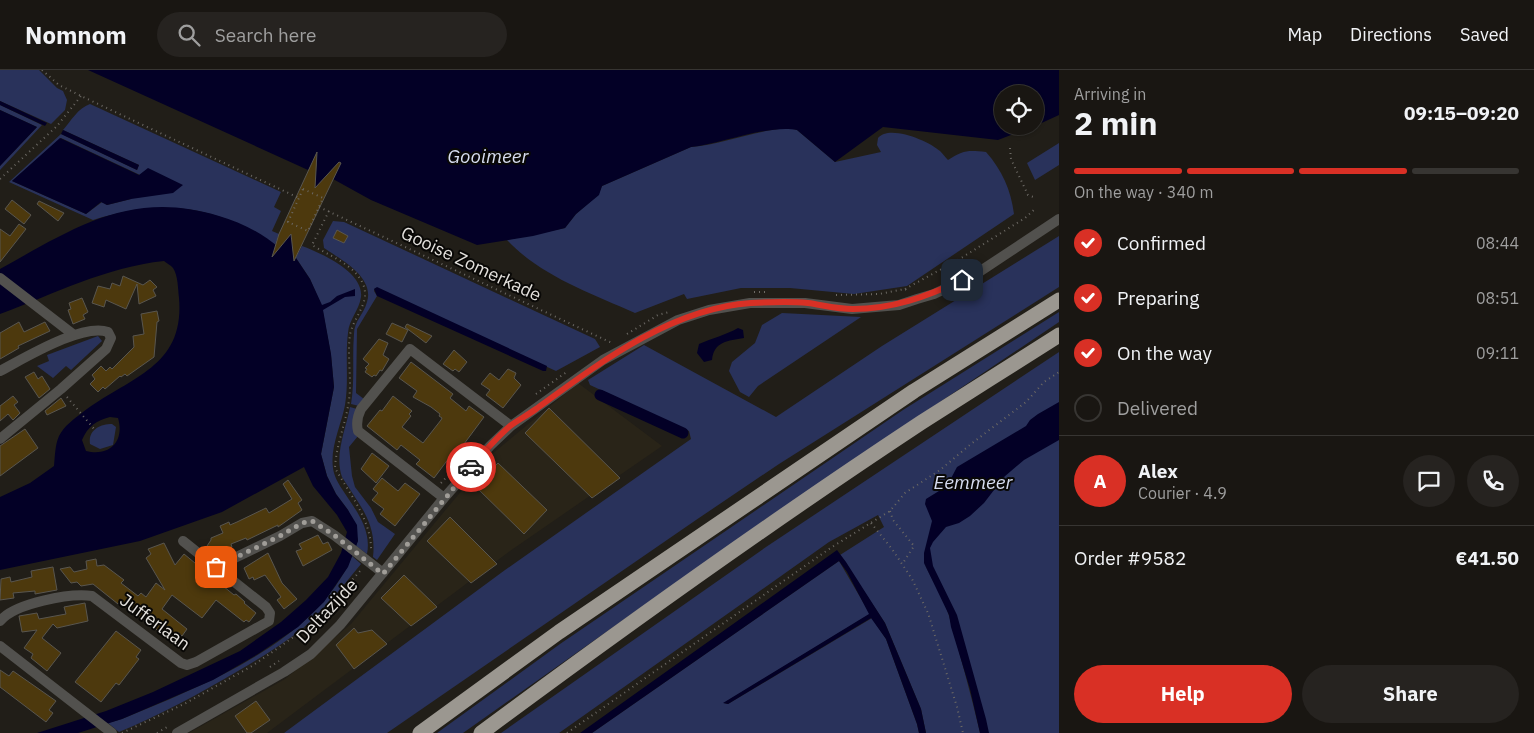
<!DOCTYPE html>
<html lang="en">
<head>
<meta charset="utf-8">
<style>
	:root { --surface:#191612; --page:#262320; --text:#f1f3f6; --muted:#9f9f9f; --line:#373532; --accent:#d93025 }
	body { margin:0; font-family:"IBM Plex Sans",sans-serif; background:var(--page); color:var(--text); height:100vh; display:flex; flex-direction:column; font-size:19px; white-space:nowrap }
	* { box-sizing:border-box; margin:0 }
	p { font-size:16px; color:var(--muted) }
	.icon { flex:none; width:28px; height:28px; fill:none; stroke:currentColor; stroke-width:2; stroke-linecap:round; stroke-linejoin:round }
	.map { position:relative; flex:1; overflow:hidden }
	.details { display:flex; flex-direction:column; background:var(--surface); width:475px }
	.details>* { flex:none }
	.tools { position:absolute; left:994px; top:15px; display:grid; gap:10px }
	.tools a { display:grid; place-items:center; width:50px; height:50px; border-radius:50%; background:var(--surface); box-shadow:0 1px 4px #0004,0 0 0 1px var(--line); font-size:25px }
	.pin { position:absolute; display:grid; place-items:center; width:42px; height:42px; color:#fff; margin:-21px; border-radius:10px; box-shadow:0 2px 8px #0006 }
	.courier { position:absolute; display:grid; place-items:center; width:50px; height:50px; margin:-25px; border:4px solid #d93025; border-radius:50%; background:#fff; color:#222; box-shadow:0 1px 6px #0007 }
	.summary em { font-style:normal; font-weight:800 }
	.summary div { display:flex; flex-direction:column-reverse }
	.summary { display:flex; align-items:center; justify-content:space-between; height:85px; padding:0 15px }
	h1 { font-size:32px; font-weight:800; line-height:38px }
	.bar { display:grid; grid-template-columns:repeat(4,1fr); gap:8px 5px; align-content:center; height:60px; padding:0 15px }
	.bar i { height:6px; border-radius:4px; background:var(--line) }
	.bar .on { background:var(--accent) }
	.bar p { grid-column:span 4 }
	.line { display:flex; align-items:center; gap:12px; padding:0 15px; border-top:1px solid var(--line) }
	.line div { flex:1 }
	.round { display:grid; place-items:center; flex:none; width:52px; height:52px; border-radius:26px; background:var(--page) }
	ol { padding:0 15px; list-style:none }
	li { display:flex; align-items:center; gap:15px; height:55px }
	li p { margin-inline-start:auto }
	li .icon { padding:5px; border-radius:50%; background:var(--accent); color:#fff; stroke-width:4 }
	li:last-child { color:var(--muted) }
	li i { width:28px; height:28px; border:2px solid var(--line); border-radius:50% }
	.cta { display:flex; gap:10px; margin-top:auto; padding:10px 15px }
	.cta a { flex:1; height:58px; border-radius:30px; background:var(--accent); color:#fff; font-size:20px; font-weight:800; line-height:58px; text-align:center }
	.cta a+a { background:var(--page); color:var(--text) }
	header { display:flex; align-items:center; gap:30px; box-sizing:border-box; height:70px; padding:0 25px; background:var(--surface); border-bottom:1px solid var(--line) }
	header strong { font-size:24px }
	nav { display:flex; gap:28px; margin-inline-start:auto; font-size:18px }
	.search { width:350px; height:45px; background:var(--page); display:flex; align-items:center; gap:12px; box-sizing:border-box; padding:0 18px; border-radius:28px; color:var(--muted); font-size:19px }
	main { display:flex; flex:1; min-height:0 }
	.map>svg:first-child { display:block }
	.built { fill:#292418 }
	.green { fill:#29325b; fill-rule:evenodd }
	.water { fill:#030026; fill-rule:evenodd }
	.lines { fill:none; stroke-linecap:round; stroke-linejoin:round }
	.canal { stroke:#030026; stroke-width:11 }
	.building { fill:#4d390d; stroke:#59564f }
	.path { stroke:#6c6964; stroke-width:2; stroke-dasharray:1 4; stroke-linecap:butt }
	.street { stroke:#52514e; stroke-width:10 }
	.highway { stroke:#9b9790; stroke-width:15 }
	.done { stroke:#a09d98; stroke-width:5; stroke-dasharray:0 9 }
	.route { stroke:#d93025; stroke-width:6 }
	.labels { text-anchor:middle; stroke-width:4; stroke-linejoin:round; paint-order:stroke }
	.street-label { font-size:18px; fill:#e4e1dd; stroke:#090806 }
	.water-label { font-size:19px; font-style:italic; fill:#d7ddf1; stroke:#090806 }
</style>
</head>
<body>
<header>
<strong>Nomnom</strong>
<div class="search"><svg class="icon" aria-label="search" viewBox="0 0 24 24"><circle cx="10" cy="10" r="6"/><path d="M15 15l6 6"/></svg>Search here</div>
<nav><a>Map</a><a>Directions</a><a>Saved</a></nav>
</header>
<main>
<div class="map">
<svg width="1059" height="663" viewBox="0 0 1059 663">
	<rect width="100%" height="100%" fill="#211e18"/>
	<path class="built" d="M578,313L662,376L510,481L267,663H189L285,609L351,554L492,384Z"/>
	<path class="green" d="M0,0H39L57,18L63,21L67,30L65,40L51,54L0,31Z
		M90,34L281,122L274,137L281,141L272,161L279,164L275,175C214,134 163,129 93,150L9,112L61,64L137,100L139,95L63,60C71,51 78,38 90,34ZM61,68L140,105L131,129L107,135L102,132L86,144L12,111Z
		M0,35L42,55L0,100V96L37,57L0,40Z
		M789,58L797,60L835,92L881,82L877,75L878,68C889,54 929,71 940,81C943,84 945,87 948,90C963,80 968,80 986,82C1002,100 1011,120 1014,144L907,216L854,224L790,218H741L687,229L684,224L635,243C590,223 541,206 507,170L565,158L576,144L598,125L602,116L691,77C724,74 755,60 789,58Z
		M1059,73V95L1035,110L1027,93Z
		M333,151L344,152L595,269L600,277L556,301L375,218L374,221L377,226L357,259L356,323L364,329L359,336L351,334C355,311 352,287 354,264C354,251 364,244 367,232C375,207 340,189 324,178L323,170Z
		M1059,166V217L779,394L696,450L387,663H284L505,500L691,369L689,361L590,315L588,310L644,275L776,347L882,276Z
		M302,176C321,183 364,202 361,227C359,241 349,249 348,263C345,286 349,311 345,335C341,356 330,377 333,398C334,406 338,413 342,419C355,439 372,459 367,484L356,476L358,470L348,440L336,424L327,406L321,384L334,317L331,285L322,237L310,209L294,185L296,187Z
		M1059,242V252L766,449L463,663H437L560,574L903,340Z
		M782,243L861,247L758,316L749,327L740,322L729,301L732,292L755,273L762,255Z
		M98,266L102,271L71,300L66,296L53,308L37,296L49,291L47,285Z
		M1059,282V663H986L960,560L924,493C932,510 944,528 949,546C960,585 971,624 980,663H926L921,639L885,553L840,485L884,457L878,445L829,472L559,663H501L766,477Z
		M350,337L357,339L353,360L358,366L349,377L352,406L355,417L371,438L378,452L395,464L377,490L373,487C377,452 359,435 342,407C334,385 346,359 350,337Z
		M112,354L116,357L113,375L100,379L90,374C88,360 100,354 112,354Z
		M352,486L361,494C343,516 324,540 302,559C282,575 260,588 238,601C199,624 160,645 119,662L108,653L122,649C202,616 317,572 352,486Z
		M839,491L870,544L724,633L728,634L872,548L886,569L917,654L919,663H592Z"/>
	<path class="water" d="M88,0H1059V45L1035,56V24H1002V56H1034L998,70L883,57L835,92L797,60C769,54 721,74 691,77L602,116L599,125L576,144L565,158L533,166L477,175L371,130L333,109L332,100C314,118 303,161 294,185L310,209L322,235L330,232L337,226L355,219V226L345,227L323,240L331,284L334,317L321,384L327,406L336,424L348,440L357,455L358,471L348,497L324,532L298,557L258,584L213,610L122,649L78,663H37L106,641L153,622L240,581L281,552L306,530L328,507L341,483L347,462L337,445L313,416L304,397L222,442L140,471L0,500V427L30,413L54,396C55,386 55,375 59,366C64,356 74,349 83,342C129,307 185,298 179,228C178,219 178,205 173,198C171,195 166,193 164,191C106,197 54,224 0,244V199C74,158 131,119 219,146C240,152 263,163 279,178L316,103L317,93H312L308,100ZM110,347L118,348C125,372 109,387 86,381L82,370C88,356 96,351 110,347Z
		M0,31L47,53L45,56L0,35Z
		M0,40L37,57L0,96Z
		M63,60L139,95L137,100L61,64Z
		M60,68L139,105L148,98L183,115L173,123L131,129L107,135L101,132L86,144L12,111Z
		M377,217L547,296L546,301H543L377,226L374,219Z
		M738,258L743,260L744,268C728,271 714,271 712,290L704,292L697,283L699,274C712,268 726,265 738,258Z
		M1059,332V370L1024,390L1004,407L984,433L970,446L959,453L946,457L933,472L930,478L933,496L957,545L986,649L989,663H980L970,619L951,557L949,545L924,493V483L932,451L925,434L926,429L947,416L957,397L1026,356L1030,350L1038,344Z
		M837,480L846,492L885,553L921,639L926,663H919L917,654L886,569L871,548L728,634L723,633L869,544L847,502L839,491L592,663H580Z"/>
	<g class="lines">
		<path class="canal" d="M600,325L683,363"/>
	</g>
	<path class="building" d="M317,82L315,118L339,92L341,93L294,191L291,164L272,187L279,164Z
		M12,130L31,145L24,154L5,139Z
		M39,131L64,143L58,151L37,134Z
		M19,154L26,159L0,192V159L10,166Z
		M337,160L348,166L344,173L333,168Z
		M123,206L143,215L150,210L157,217L153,220L156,226L139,234L137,214L126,239L106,230L104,237L92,233L98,216L110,219L112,213L120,216Z
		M82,228L88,242L83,245L85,249L73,254L68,240L71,239L69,233Z
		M157,241L159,251L157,252L154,287L127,306L125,304L121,307L120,306L105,319L103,317L98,322L90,314L95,309L92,305L101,296L106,301L110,297L112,299L134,277L133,266L144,264L141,244Z
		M19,252L24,262L45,252L50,261L18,276L19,278L0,289V263Z
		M392,253L408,260L402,272L386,264Z
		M407,254L432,266L426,273L405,257Z
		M379,269L388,273L383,285L389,289L382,301L380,300L376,306L374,305L372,307L365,302L367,299L365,298L369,294L363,289Z
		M454,280L467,292L459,302L455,299L453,301L443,294Z
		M411,292L453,324L450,328L466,341L469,336L484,347L461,378L458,376L434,408L416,394L420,390L401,375L397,380L367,356L380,340L382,341L393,326L412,341L409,344L411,346L402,357L423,373L441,350L442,348L439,346L440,344L431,337L413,327L417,321L399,308Z
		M508,299L516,303L514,308L521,315L503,338L486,325L490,320L481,314L490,303L499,310Z
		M34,302L38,309L42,306L50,319L39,328L25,307Z
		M13,326L18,332L14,335L20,343L13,350L8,344L0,351V336Z
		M61,328L66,336L47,345L45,341Z
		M549,338L620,408L592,428L525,363Z
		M25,359L38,378L0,406V376Z
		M372,383L389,396L376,413L361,399Z
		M498,393L547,440L524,464L475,416Z
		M382,408L398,421L405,413L420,424L395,456L380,444L384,439L372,430L378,423L373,419Z
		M288,410L302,430L298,433L302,440L278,457V455L247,470L246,468L231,474L232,477L224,480L220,486L207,476L211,470V468L223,463L220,456L229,452L230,455L237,452L266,438L269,443L292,429L283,414Z
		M450,447L497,494L471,513L427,471Z
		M318,465L323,474L328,472L332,480L303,496L296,481L302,479L299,474Z
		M164,473L175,495L184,484L234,525L236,524L245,532L244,533L256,543L249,552L246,550L244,552L216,530L202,548L172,525L162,539L187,559L182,566L178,562L171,572L156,559L119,532L118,534L93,514L81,516L77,512L71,513L60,499L70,497L74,502L87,499L86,491L96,489L97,496L104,495L124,510L121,513L138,526L141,523L146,527L156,513L165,520L146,488L151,484L148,479Z
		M268,483L282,513L297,529L284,539L277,530L281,527L265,505L254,510L253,507L249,509L244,498Z
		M53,497L57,520L35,524V521L13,523L14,528L0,530L1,509L10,507L11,512L32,507L31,501Z
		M404,505L437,537L411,556L381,528Z
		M85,533L88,551L57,558L53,554L42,568L61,583L47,601L31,588L33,584L24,578L37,560L22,562L19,546L37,543L39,549L66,544L64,537Z
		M354,558L358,563L372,560L387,574L354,599L336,575Z
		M116,561L141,580L136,587L139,589L119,615L116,613L101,632L75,612Z
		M0,600L9,606L13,601L56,631L49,640L53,643L46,652L0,617Z
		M256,631L270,650L251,663H247L235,646Z"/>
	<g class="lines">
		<path class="path" d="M42,0L59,15L81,26L299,128
			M1010,78L1011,89L1028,125L1036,128
			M0,109L57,56L81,26
			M303,119L323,128L308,161L288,152Z
			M319,137L612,273
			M329,141L312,175C328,185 355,195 363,214C371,233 353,247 350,265C347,286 352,309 349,330C346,353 336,375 335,398C349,423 372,451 371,481
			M905,219L958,190L1025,148L1036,138
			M754,222H767
			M836,225L879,224L905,219L908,221
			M627,264L658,245L669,242
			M536,324L568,301
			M67,327L95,360
			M441,413L477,374
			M890,441L893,450L914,476L903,493
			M871,453L892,479L912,509L928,543L957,637L963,663
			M270,597L279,591
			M122,663L186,633L252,596L281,576L318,549L361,500
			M157,663L169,656
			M567,663L832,477L890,441L905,423L940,400L971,374L1026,332L1044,312L1059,302"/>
		<path class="street" d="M0,208L74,265
			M0,301C25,288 82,253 108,262L111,268L106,279L61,319L0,369
			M444,428L358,361C356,353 357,347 361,339L410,279L511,356
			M216,497L280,466L302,453L312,451L334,465L383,503
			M0,551C15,533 70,523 92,526L181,593L187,595L196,592L269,551L270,543L266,537L183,471
			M0,576L112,663
			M177,663L284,602L311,584L340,555L444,428L490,376L511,356L603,290L678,250L709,240L750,233H805L852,239L899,235L917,229L934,224L976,204L1059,149"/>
		<path class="highway" d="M420,663L559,562L914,321L1059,230
			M481,663C625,556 772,451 922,352C967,323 1014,294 1059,265"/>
	</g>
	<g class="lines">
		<path class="done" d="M216,497L280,466L302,453L312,451L334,465L383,504L471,397"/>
		<path class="route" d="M471,397C483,383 496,368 510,356C518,350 528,345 536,339C598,294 671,238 751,233C769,232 789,231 808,233C822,235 838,239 853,239C892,239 926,227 962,210"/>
	</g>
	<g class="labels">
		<g class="street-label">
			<text transform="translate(471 194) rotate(25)" y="6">Gooise Zomerkade</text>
			<text transform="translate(327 541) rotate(-47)" y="6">Deltazijde</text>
			<text transform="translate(155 552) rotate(36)" y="6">Jufferlaan</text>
		</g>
		<g class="water-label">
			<text x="488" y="93">Gooimeer</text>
			<text x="973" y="419">Eemmeer</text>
		</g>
	</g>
</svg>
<div class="tools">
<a><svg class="icon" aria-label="locate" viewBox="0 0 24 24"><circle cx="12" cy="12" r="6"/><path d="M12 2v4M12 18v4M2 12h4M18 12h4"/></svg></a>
</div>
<div class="pin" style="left:216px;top:497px;background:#ea580c"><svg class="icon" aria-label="bag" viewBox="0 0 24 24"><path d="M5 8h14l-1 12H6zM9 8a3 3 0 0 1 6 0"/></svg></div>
<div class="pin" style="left:962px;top:210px;background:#1f2937"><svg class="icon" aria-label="home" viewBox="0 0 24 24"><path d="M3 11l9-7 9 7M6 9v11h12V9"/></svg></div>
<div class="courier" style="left:471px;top:397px"><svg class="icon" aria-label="car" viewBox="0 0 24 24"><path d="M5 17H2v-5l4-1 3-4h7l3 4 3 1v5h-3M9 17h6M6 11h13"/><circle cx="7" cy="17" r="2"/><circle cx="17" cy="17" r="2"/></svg></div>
</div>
<section class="details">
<div class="summary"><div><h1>2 min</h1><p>Arriving in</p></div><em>09:15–09:20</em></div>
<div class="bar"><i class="on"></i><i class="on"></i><i class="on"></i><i></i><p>On the way · 340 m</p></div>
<ol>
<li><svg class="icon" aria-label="check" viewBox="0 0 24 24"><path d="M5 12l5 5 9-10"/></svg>Confirmed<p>08:44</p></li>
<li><svg class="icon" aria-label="check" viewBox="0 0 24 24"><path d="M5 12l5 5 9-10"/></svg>Preparing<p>08:51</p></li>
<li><svg class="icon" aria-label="check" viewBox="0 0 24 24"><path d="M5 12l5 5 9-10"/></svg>On the way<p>09:11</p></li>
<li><i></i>Delivered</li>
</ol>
<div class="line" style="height:90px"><b class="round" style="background:var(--accent);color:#fff">A</b><div><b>Alex</b><p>Courier · 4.9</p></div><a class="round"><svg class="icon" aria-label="chat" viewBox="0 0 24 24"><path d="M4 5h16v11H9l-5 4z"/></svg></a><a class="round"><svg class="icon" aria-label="phone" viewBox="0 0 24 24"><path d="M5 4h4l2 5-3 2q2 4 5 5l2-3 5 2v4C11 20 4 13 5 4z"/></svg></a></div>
<div class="line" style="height:65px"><div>Order #9582</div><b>€41.50</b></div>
<div class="cta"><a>Help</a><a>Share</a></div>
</section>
</main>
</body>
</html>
